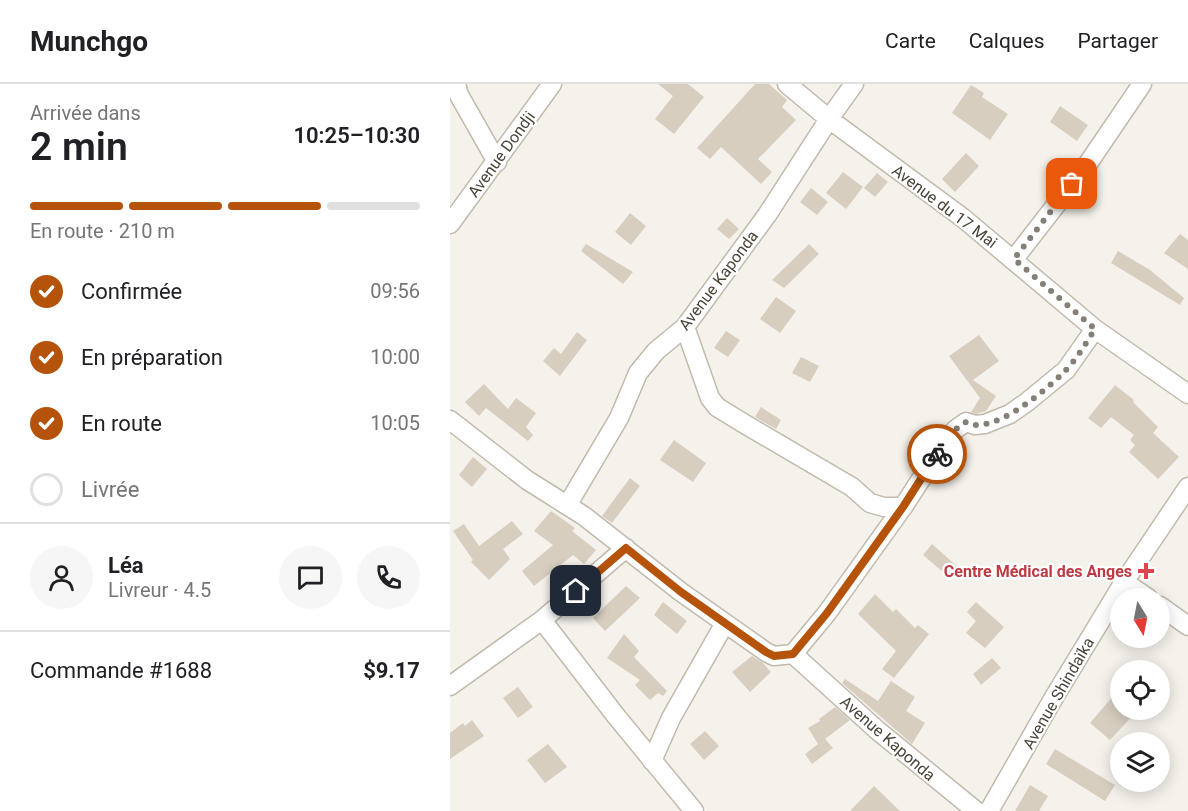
<!DOCTYPE html>
<html lang="fr">
<head>
<meta charset="utf-8">
<style>
	:root { --surface:#fff; --page:#f6f6f6; --text:#202124; --muted:#757577; --line:#e0e0e0; --accent:#b45309 }
	body { margin:0; font-family:Roboto,sans-serif; background:var(--page); color:var(--text); height:100vh; display:flex; flex-direction:column; font-size:22px; white-space:nowrap }
	* { box-sizing:border-box; margin:0 }
	p { font-size:20px; color:var(--muted) }
	.icon { flex:none; width:33px; height:33px; fill:none; stroke:currentColor; stroke-width:2; stroke-linecap:round; stroke-linejoin:round }
	.map { position:relative; flex:1; overflow:hidden }
	.drawer { display:flex; flex-direction:column; background:var(--surface); width:450px }
	.drawer>* { flex:none }
	.needle { width:39px; rotate:170deg }
	.controls { position:absolute; left:660px; top:504px; display:grid; gap:12px }
	.controls a { display:grid; place-items:center; width:60px; height:60px; border-radius:50%; background:var(--surface); box-shadow:0 3px 15px #0003; font-size:30px }
	.pin { position:absolute; display:grid; place-items:center; width:51px; height:51px; color:#fff; margin:-26px; border-radius:12px; box-shadow:0 3px 9px #0006 }
	.courier { position:absolute; display:grid; place-items:center; width:60px; height:60px; margin:-30px; border:4px solid #b45309; border-radius:50%; background:#fff; color:#222; box-shadow:0 2px 8px #0007 }
	.headline em { font-style:normal; font-weight:600 }
	.headline div { display:flex; flex-direction:column-reverse }
	.headline { display:flex; align-items:center; justify-content:space-between; height:102px; padding:0 30px }
	h1 { font-size:39px; font-weight:600; line-height:45px }
	.bar { display:grid; grid-template-columns:repeat(4,1fr); gap:9px 6px; align-content:center; height:72px; padding:0 30px }
	.bar i { height:8px; border-radius:4px; background:var(--line) }
	.bar .selected { background:var(--accent) }
	.bar p { grid-column:span 4 }
	.line { display:flex; align-items:center; gap:15px; padding:0 30px; border-top:2px solid var(--line) }
	.line div { flex:1 }
	.round { display:grid; place-items:center; flex:none; width:63px; height:63px; border-radius:32px; background:var(--page) }
	ol { padding:0 30px; list-style:none }
	li { display:flex; align-items:center; gap:18px; height:66px }
	li p { margin-inline-start:auto }
	li .icon { padding:6px; border-radius:50%; background:var(--accent); color:#fff; stroke-width:4 }
	li:last-child { color:var(--muted) }
	li i { width:33px; height:33px; border:3px solid var(--line); border-radius:50% }
	header { display:flex; align-items:center; gap:36px; box-sizing:border-box; height:84px; padding:0 30px; background:var(--surface); border-bottom:2px solid var(--line) }
	header strong { font-size:28px }
	nav { display:flex; gap:33px; margin-inline-start:auto; font-size:21px }
	main { display:flex; flex:1; min-height:0 }
	.map>svg:first-child { display:block }
	.building { fill:#d7cec0 }
	.lines { fill:none; stroke-linecap:round; stroke-linejoin:round }
	.minor-casing { stroke:#c1baad; stroke-width:21 }
	.minor { stroke:#fff; stroke-width:18 }
	.done { stroke:#858077; stroke-width:6; stroke-dasharray:0 10.8 }
	.route { stroke:#b45309; stroke-width:8 }
	.health-dot { fill:#e0444e; stroke:#fff; stroke-width:2 }
	.labels { text-anchor:middle; stroke-width:4.5; stroke-linejoin:round; paint-order:stroke }
	.street-label { font-size:16px; fill:#494338; stroke:#fff }
	.health-label { font-size:16px; font-weight:bold; fill:#be3a42; stroke:#fff; text-anchor:end }
</style>
</head>
<body>
<header>
<strong>Munchgo</strong>
<nav><a>Carte</a><a>Calques</a><a>Partager</a></nav>
</header>
<main>
<section class="drawer">
<div class="headline"><div><h1>2 min</h1><p>Arrivée dans</p></div><em>10:25–10:30</em></div>
<div class="bar"><i class="selected"></i><i class="selected"></i><i class="selected"></i><i></i><p>En route · 210 m</p></div>
<ol>
<li><svg class="icon" aria-label="check" viewBox="0 0 24 24"><path d="M5 12l5 5 9-10"/></svg>Confirmée<p>09:56</p></li>
<li><svg class="icon" aria-label="check" viewBox="0 0 24 24"><path d="M5 12l5 5 9-10"/></svg>En préparation<p>10:00</p></li>
<li><svg class="icon" aria-label="check" viewBox="0 0 24 24"><path d="M5 12l5 5 9-10"/></svg>En route<p>10:05</p></li>
<li><i></i>Livrée</li>
</ol>
<div class="line" style="height:108px"><a class="round"><svg class="icon" aria-label="person" viewBox="0 0 24 24"><circle cx="12" cy="8" r="4"/><path d="M4 21q1-7 8-7t8 7"/></svg></a><div><b>Léa</b><p>Livreur · 4.5</p></div><a class="round"><svg class="icon" aria-label="chat" viewBox="0 0 24 24"><path d="M4 5h16v11H9l-5 4z"/></svg></a><a class="round"><svg class="icon" aria-label="phone" viewBox="0 0 24 24"><path d="M5 4h4l2 5-3 2q2 4 5 5l2-3 5 2v4C11 20 4 13 5 4z"/></svg></a></div>
<div class="line" style="height:78px"><div>Commande #1688</div><b>$9.17</b></div>
</section>
<div class="map">
<svg width="738" height="727" viewBox="0 0 738 727">
	<rect width="100%" height="100%" fill="#f5f2eb"/>
	<path class="building" d="M208,0H238L254,13L224,50L205,35L223,12Z
		M305,0H319L337,16L332,23L346,36L308,75L322,88L311,100L271,63L260,75L247,64Z
		M521,1L534,9L532,13L558,30L540,56L502,29Z
		M610,22L638,41L627,57L600,38Z
		M516,69L529,82L505,108L492,95Z
		M393,88L413,103L396,125L376,109Z
		M427,89L438,98L425,113L414,104Z
		M361,104L378,118L367,131L350,118Z
		M180,129L196,142L181,161L165,148Z
		M277,134L289,145L279,155L267,145Z
		M730,150L738,156V185L714,169Z
		M136,160L183,188L173,200L131,167Z
		M359,160L369,170L334,204L322,196Z
		M668,167L700,186L734,214L730,221L661,179Z
		M326,213L346,227L330,249L310,235Z
		M276,247L290,256L278,273L264,264Z
		M127,248L137,256L110,292L93,277L104,264L111,270Z
		M529,251L549,277L523,296L546,312L536,327L526,330L521,328L530,314L499,272Z
		M351,273L369,282L360,298L342,289Z
		M34,300L58,325L66,314L86,329L76,343L83,351L78,357L36,324L29,332L15,318Z
		M665,301L684,316L683,318L708,343L703,349L729,373L708,395L679,368L685,361L680,356L684,351L661,333L651,344L638,334Z
		M311,323L331,336L326,345L305,333Z
		M224,356L256,379L243,398L210,376Z
		M23,373L37,385L22,403L9,391Z
		M180,394L190,402L162,439L152,432Z
		M101,427L125,444L122,447L146,466L134,480L123,471L84,502L72,487L103,461L84,447Z
		M62,437L73,450L53,465L60,475L39,496L21,478L23,476L3,447L14,440L29,462Z
		M482,460L509,484L500,494L473,471Z
		M176,502L190,514L155,547L143,534Z
		M425,510L443,528L446,525L465,544L468,541L479,550L444,594L432,585L446,567L408,530Z
		M213,518L237,537L227,550L204,531Z
		M526,518L554,543L535,564L516,549L526,537L517,528Z
		M174,550L189,567L184,573L217,607L213,612L208,609L200,616L185,601L190,596L157,574Z
		M302,572L313,579L321,588L300,608L282,588Z
		M542,574L551,584L531,601L523,590Z
		M395,595L428,617L441,597L465,613L456,627L475,639L462,660L392,599Z
		M68,603L83,623L68,634L53,614Z
		M670,604V626H688L660,656L640,639Z
		M385,623L400,636L375,655L383,664L362,680L355,670L368,660L358,644L370,637L369,635Z
		M22,636L34,652L0,675V649L13,639L15,642Z
		M255,647L269,662L254,676L240,660Z
		M98,660L117,683L95,699L77,676Z
		M605,665L665,701L655,717L596,680Z
		M580,701L598,712L589,727H565Z
		M424,702L450,727H400Z"/>
	<g class="lines">
		<defs>
			<path id="minor" d="M6,0L9,11L47,78
				M337,0L379,35L513,134L645,245L738,310
				M0,140L102,0
				M564,175L637,81L692,0
				M235,243L260,314L267,323L293,339L402,403L420,419L434,423H453
				M0,336L77,396L134,432L231,508L316,568L324,572L343,570L427,646L526,727
				M118,420L169,334L188,289L206,267L235,243L317,131L379,35L404,0
				M674,498L698,514
				M710,522L738,542
				M92,536L166,632L244,727
				M343,570L377,529L453,423L495,358L506,345L516,338L525,341L535,340L560,330L577,318L616,286L645,245
				M0,602L92,536L176,464
				M202,677L221,634L275,539
				M539,727L603,615L674,498L738,403"/>
		</defs>
		<use href="#minor" class="minor-casing"/>
		<use href="#minor" class="minor"/>
	</g>
	<g class="lines">
		<path class="done" d="M487,370L506,345L516,338C521,338 524,342 529,341C557,339 596,306 615,287C627,275 636,259 645,245L564,175L622,100"/>
		<path class="route" d="M126,507L176,464L231,508L316,568L324,572L343,570L377,529L453,423L487,370"/>
	</g>
	<path class="health-dot" d="M693 478h6v6h6v6h-6v6h-6v-6h-6v-6h6z"/>
	<g class="labels">
		<g class="street-label">
			<text transform="translate(51 70) rotate(-54)" y="6">Avenue Dondji</text>
			<text transform="translate(495 122) rotate(37)" y="6">Avenue du 17 Mai</text>
			<text transform="translate(268 196) rotate(-53)" y="6">Avenue Kaponda</text>
			<text transform="translate(608 609) rotate(-60)" y="6">Avenue Shindaïka</text>
			<text transform="translate(438 654) rotate(41)" y="6">Avenue Kaponda</text>
		</g>
		<g class="health-label">
			<text x="682" y="493">Centre Médical des Anges</text>
		</g>
	</g>
</svg>
<div class="controls">
<a><svg class="needle" viewBox="-14 -14 28 28"><path d="M0-13l5 13h-10z" fill="#e53935"/><path d="M0 13l5-13h-10z" fill="#757577"/></svg></a>
<a><svg class="icon" aria-label="locate" viewBox="0 0 24 24"><circle cx="12" cy="12" r="6"/><path d="M12 2v4M12 18v4M2 12h4M18 12h4"/></svg></a>
<a><svg class="icon" aria-label="layers" viewBox="0 0 24 24"><path d="M12 4l9 5-9 5-9-5zM3 14l9 5 9-5"/></svg></a>
</div>
<div class="pin" style="left:622px;top:100px;background:#ea580c"><svg class="icon" aria-label="bag" viewBox="0 0 24 24"><path d="M5 8h14l-1 12H6zM9 8a3 3 0 0 1 6 0"/></svg></div>
<div class="pin" style="left:126px;top:507px;background:#1f2937"><svg class="icon" aria-label="home" viewBox="0 0 24 24"><path d="M3 11l9-7 9 7M6 9v11h12V9"/></svg></div>
<div class="courier" style="left:487px;top:370px"><svg class="icon" aria-label="bike" viewBox="0 0 24 24"><circle cx="6" cy="16" r="4"/><circle cx="18" cy="16" r="4"/><path d="M6 16l4-8h5l3 8M10 8l3 8H6M13 5h3"/></svg></div>
</div>
</main>
</body>
</html>
